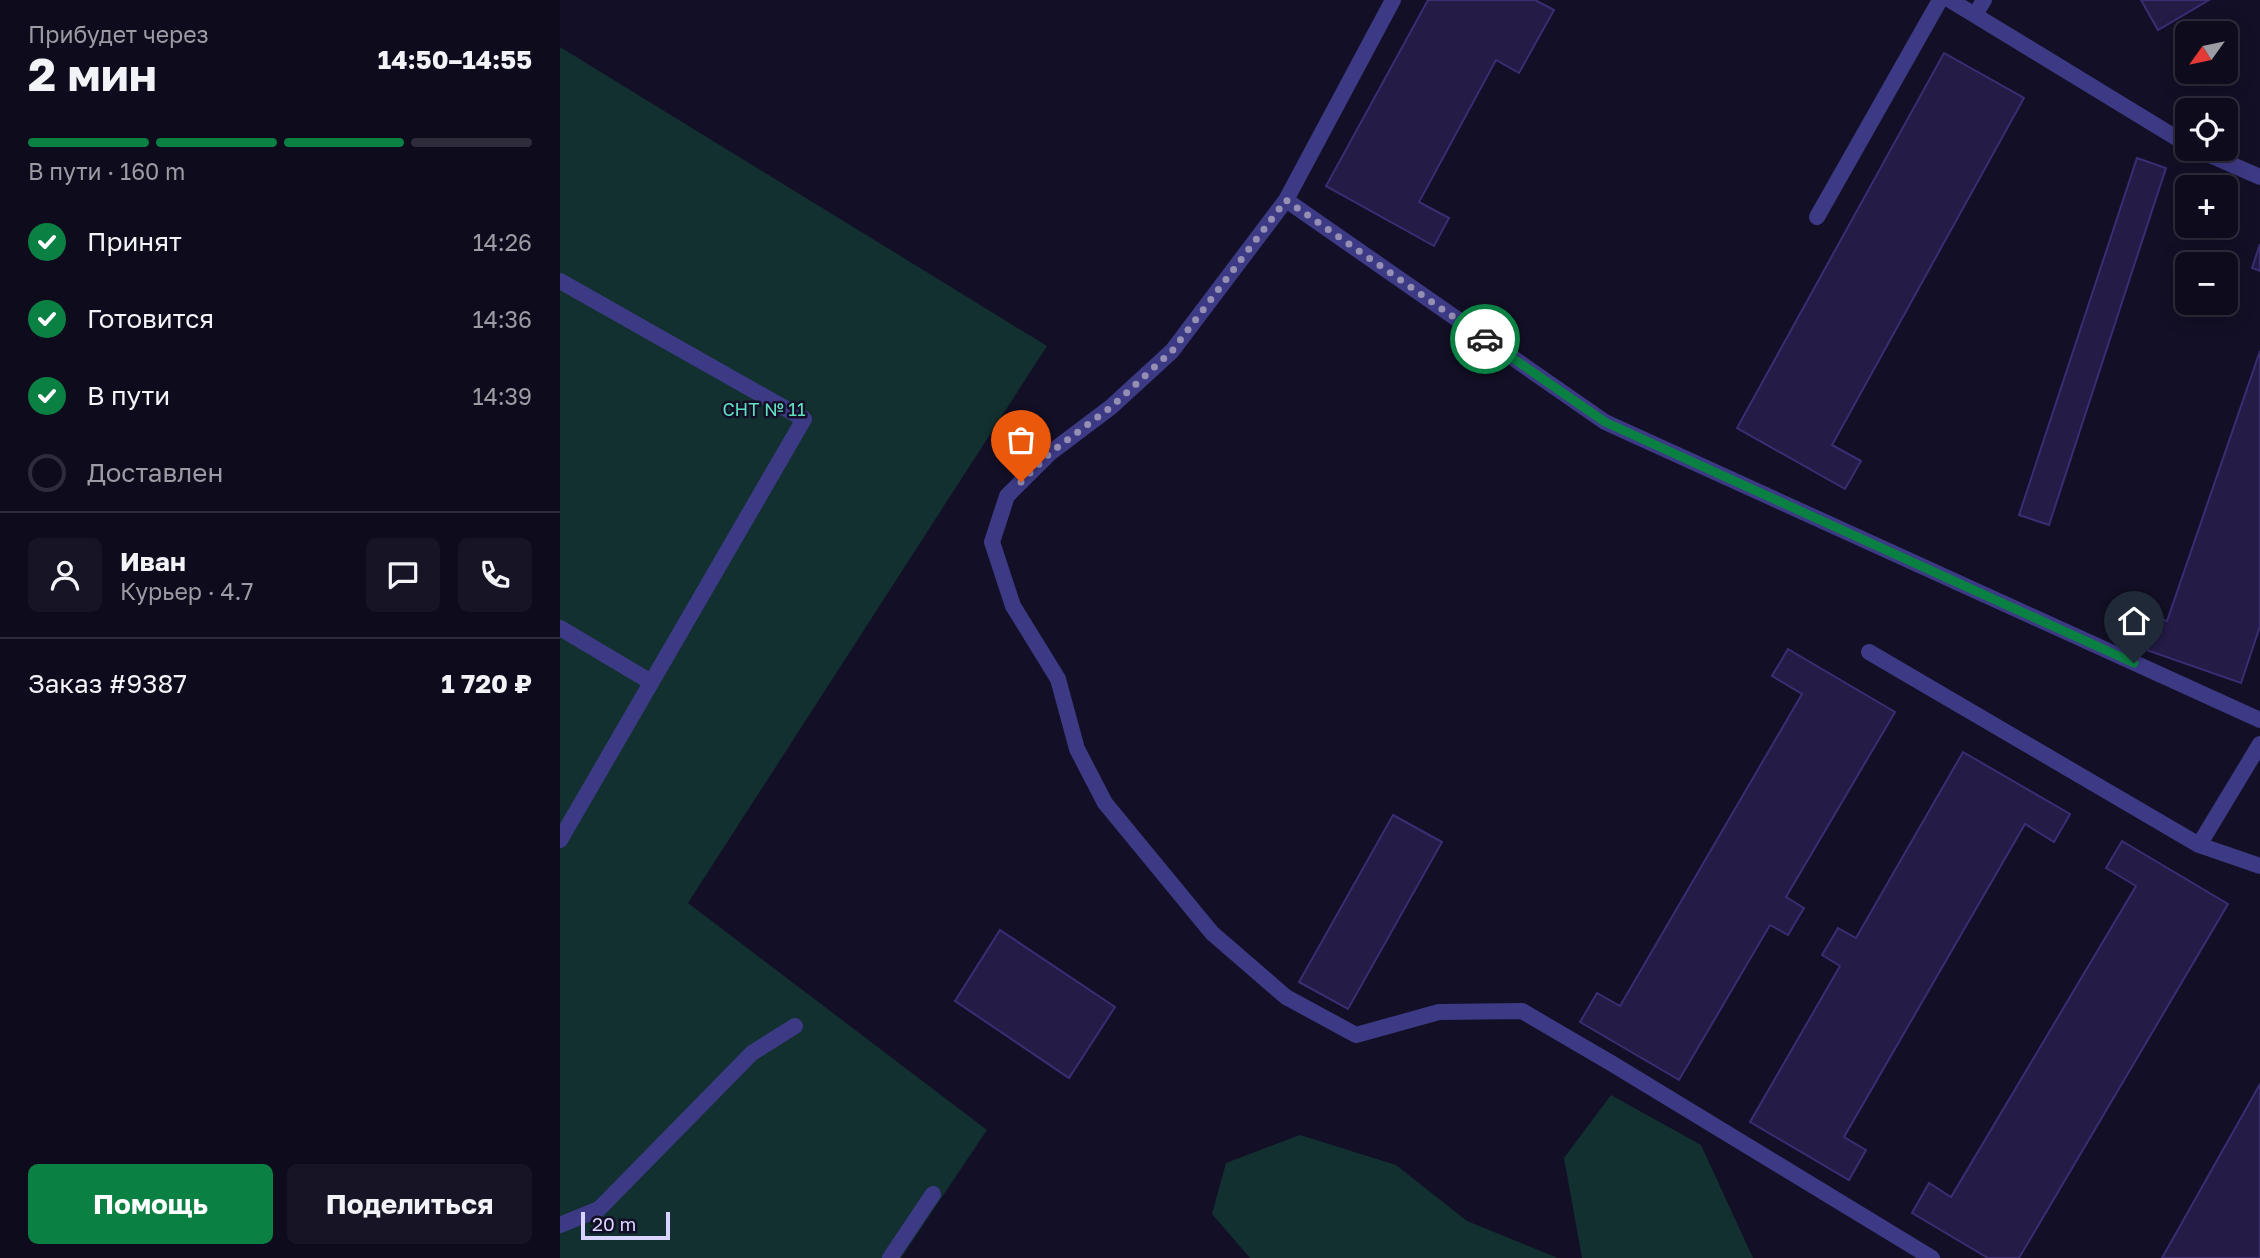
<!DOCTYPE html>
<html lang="ru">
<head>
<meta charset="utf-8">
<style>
	:root { --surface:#0e0b1c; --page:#171425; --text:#f1f3f6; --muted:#9b9ba3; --line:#2e2b3b; --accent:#0b8043 }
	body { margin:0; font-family:"Golos Text",sans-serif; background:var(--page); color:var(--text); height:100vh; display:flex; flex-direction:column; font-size:26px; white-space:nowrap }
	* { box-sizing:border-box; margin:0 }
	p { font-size:23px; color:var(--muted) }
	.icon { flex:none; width:38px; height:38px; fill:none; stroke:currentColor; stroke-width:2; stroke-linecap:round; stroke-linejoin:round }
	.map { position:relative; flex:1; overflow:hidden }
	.sheet { display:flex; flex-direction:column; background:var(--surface); width:560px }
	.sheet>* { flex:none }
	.needle { width:46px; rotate:237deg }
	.fabs { position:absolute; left:1615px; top:21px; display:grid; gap:14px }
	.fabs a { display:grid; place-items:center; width:63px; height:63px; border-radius:10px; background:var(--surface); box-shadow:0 4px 18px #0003,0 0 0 2px var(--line); font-size:35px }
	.scale { position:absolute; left:21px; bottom:18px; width:89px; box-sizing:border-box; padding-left:7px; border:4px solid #d9d4ff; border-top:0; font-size:19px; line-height:24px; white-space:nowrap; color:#d9d4ff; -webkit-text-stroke:5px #130f26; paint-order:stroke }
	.pin { position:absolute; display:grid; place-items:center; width:60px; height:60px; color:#fff; margin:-72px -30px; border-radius:50% 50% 50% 0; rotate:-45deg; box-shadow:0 0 7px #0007 }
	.pin .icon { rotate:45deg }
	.courier { position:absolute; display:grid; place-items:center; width:70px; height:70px; margin:-35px; border:5px solid #0b8043; border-radius:50%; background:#fff; color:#222; box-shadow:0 2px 9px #0007 }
	.head em { font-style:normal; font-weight:700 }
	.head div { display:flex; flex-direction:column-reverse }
	.head { display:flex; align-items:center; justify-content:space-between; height:119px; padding:0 28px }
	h1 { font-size:46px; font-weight:700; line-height:52px }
	.bar { display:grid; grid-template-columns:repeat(4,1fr); gap:10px 7px; align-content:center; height:84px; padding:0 28px }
	.bar i { height:9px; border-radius:5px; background:var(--line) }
	.bar .on { background:var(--accent) }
	.bar p { grid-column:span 4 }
	.line { display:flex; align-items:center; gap:18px; padding:0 28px; border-top:2px solid var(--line) }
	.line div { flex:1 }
	.round { display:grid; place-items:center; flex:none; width:74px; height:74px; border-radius:10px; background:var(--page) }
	ol { padding:0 28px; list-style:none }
	li { display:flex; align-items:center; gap:21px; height:77px }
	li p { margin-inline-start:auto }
	li .icon { padding:7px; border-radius:50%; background:var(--accent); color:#fff; stroke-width:4 }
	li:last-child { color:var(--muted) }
	li i { width:38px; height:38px; border:4px solid var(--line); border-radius:50% }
	.button { display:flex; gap:14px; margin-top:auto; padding:14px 28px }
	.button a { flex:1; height:80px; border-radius:10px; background:var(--accent); color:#fff; font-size:28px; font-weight:700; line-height:80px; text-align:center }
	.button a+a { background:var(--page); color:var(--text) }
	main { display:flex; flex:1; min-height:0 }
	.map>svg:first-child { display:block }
	.green { fill:#12302f }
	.building { fill:#241b47; stroke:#3b2d73; stroke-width:2 }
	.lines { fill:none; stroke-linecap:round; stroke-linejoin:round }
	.lane { stroke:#3d3a85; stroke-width:16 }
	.done { stroke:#948fb3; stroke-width:7; stroke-dasharray:0 12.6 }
	.route { stroke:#0b8043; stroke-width:9 }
	.labels { text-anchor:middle; stroke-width:5; stroke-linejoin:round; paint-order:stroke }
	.park-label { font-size:18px; fill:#5fe0c0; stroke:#130f26 }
</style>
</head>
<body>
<main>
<section class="sheet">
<div class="head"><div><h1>2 мин</h1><p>Прибудет через</p></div><em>14:50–14:55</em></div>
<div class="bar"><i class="on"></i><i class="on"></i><i class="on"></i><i></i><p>В пути · 160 m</p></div>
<ol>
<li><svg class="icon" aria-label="check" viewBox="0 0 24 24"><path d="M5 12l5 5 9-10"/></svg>Принят<p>14:26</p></li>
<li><svg class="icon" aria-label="check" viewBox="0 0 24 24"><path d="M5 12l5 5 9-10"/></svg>Готовится<p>14:36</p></li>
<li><svg class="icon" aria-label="check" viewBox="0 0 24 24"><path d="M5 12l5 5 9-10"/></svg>В пути<p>14:39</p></li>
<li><i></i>Доставлен</li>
</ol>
<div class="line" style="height:126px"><a class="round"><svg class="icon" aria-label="person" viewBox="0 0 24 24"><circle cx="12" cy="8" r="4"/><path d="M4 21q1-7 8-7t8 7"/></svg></a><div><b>Иван</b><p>Курьер · 4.7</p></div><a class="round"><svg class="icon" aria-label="chat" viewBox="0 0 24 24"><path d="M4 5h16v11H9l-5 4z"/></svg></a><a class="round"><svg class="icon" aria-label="phone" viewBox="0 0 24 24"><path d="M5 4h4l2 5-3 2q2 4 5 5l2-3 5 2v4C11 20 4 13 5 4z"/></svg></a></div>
<div class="line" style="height:91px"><div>Заказ #9387</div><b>1 720 ₽</b></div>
<div class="button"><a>Помощь</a><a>Поделиться</a></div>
</section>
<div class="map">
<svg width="1700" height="1258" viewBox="0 0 1700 1258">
	<rect width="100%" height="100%" fill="#130f26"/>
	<path class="green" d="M0,47L487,346L128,903L427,1130L341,1258H0Z
		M1051,1095L1141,1145L1193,1258H1022L1004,1158Z
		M740,1135L836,1165L907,1221L998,1258H690L652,1214L666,1163Z"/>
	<path class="building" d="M868,0H975L994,10L959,73L936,60L859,202L889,218L874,246L766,186Z
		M1581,0H1649L1598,30Z
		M1384,53L1464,98L1272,445L1301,461L1285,489L1177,428Z
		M1577,158L1606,168L1489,525L1459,515Z
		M1700,244V271L1692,268Z
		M1700,351V626L1681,683L1572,645L1583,613L1607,621Z
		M1228,649L1335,712L1226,897L1244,908L1228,935L1210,925L1119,1080L1020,1022L1037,993L1060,1006L1242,694L1212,676Z
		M1403,752L1510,814L1494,842L1465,824L1284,1137L1306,1150L1289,1180L1190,1122L1280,966L1262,955L1278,928L1296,938Z
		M833,815L882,842L788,1009L739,982Z
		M1562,841L1668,904L1459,1258H1428L1352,1213L1369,1183L1391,1197L1576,886L1546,868Z
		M440,930L555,1007L509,1078L395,1001Z
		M1700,1084V1258H1602Z"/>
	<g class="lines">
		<path class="lane" d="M833,0L726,200L612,351L551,407L490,453L447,496L432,542L453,606L498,679L517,749L545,803L652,933L726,997L796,1035L879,1012L962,1011L1051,1063L1372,1258
			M1390,0L1628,145
			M1415,15L1424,0
			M1636,149L1700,177
			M726,200L1045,422L1700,720
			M1257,217L1380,0
			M0,281L244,419L0,840
			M0,628L91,682
			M1309,652L1639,845L1700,866
			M1639,845L1700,744
			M0,1225L39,1209L192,1053L235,1026
			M330,1258L373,1194"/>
	</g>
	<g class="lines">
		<path class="done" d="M461,482L490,453L551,407L612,351L726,200L925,339"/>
		<path class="route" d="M925,339L1045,422L1574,663"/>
	</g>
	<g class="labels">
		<g class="park-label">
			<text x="204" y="416">СНТ № 11</text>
		</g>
	</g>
</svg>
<div class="fabs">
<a><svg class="needle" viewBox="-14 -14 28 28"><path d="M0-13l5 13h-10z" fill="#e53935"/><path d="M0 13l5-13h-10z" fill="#9b9ba3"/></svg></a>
<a><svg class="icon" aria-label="locate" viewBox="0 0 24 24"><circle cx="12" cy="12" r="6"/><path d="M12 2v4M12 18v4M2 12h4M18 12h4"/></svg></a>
<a>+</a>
<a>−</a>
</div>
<div class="scale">20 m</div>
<div class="pin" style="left:461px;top:482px;background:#ea580c"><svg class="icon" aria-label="bag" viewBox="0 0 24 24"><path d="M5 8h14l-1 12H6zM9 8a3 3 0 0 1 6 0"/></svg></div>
<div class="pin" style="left:1574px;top:663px;background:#1f2937"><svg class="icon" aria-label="home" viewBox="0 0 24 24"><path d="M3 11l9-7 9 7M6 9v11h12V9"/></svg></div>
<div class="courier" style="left:925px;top:339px"><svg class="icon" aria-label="car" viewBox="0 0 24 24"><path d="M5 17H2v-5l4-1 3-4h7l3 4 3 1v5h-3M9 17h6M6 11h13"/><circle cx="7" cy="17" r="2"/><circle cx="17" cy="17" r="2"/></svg></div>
</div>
</main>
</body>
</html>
